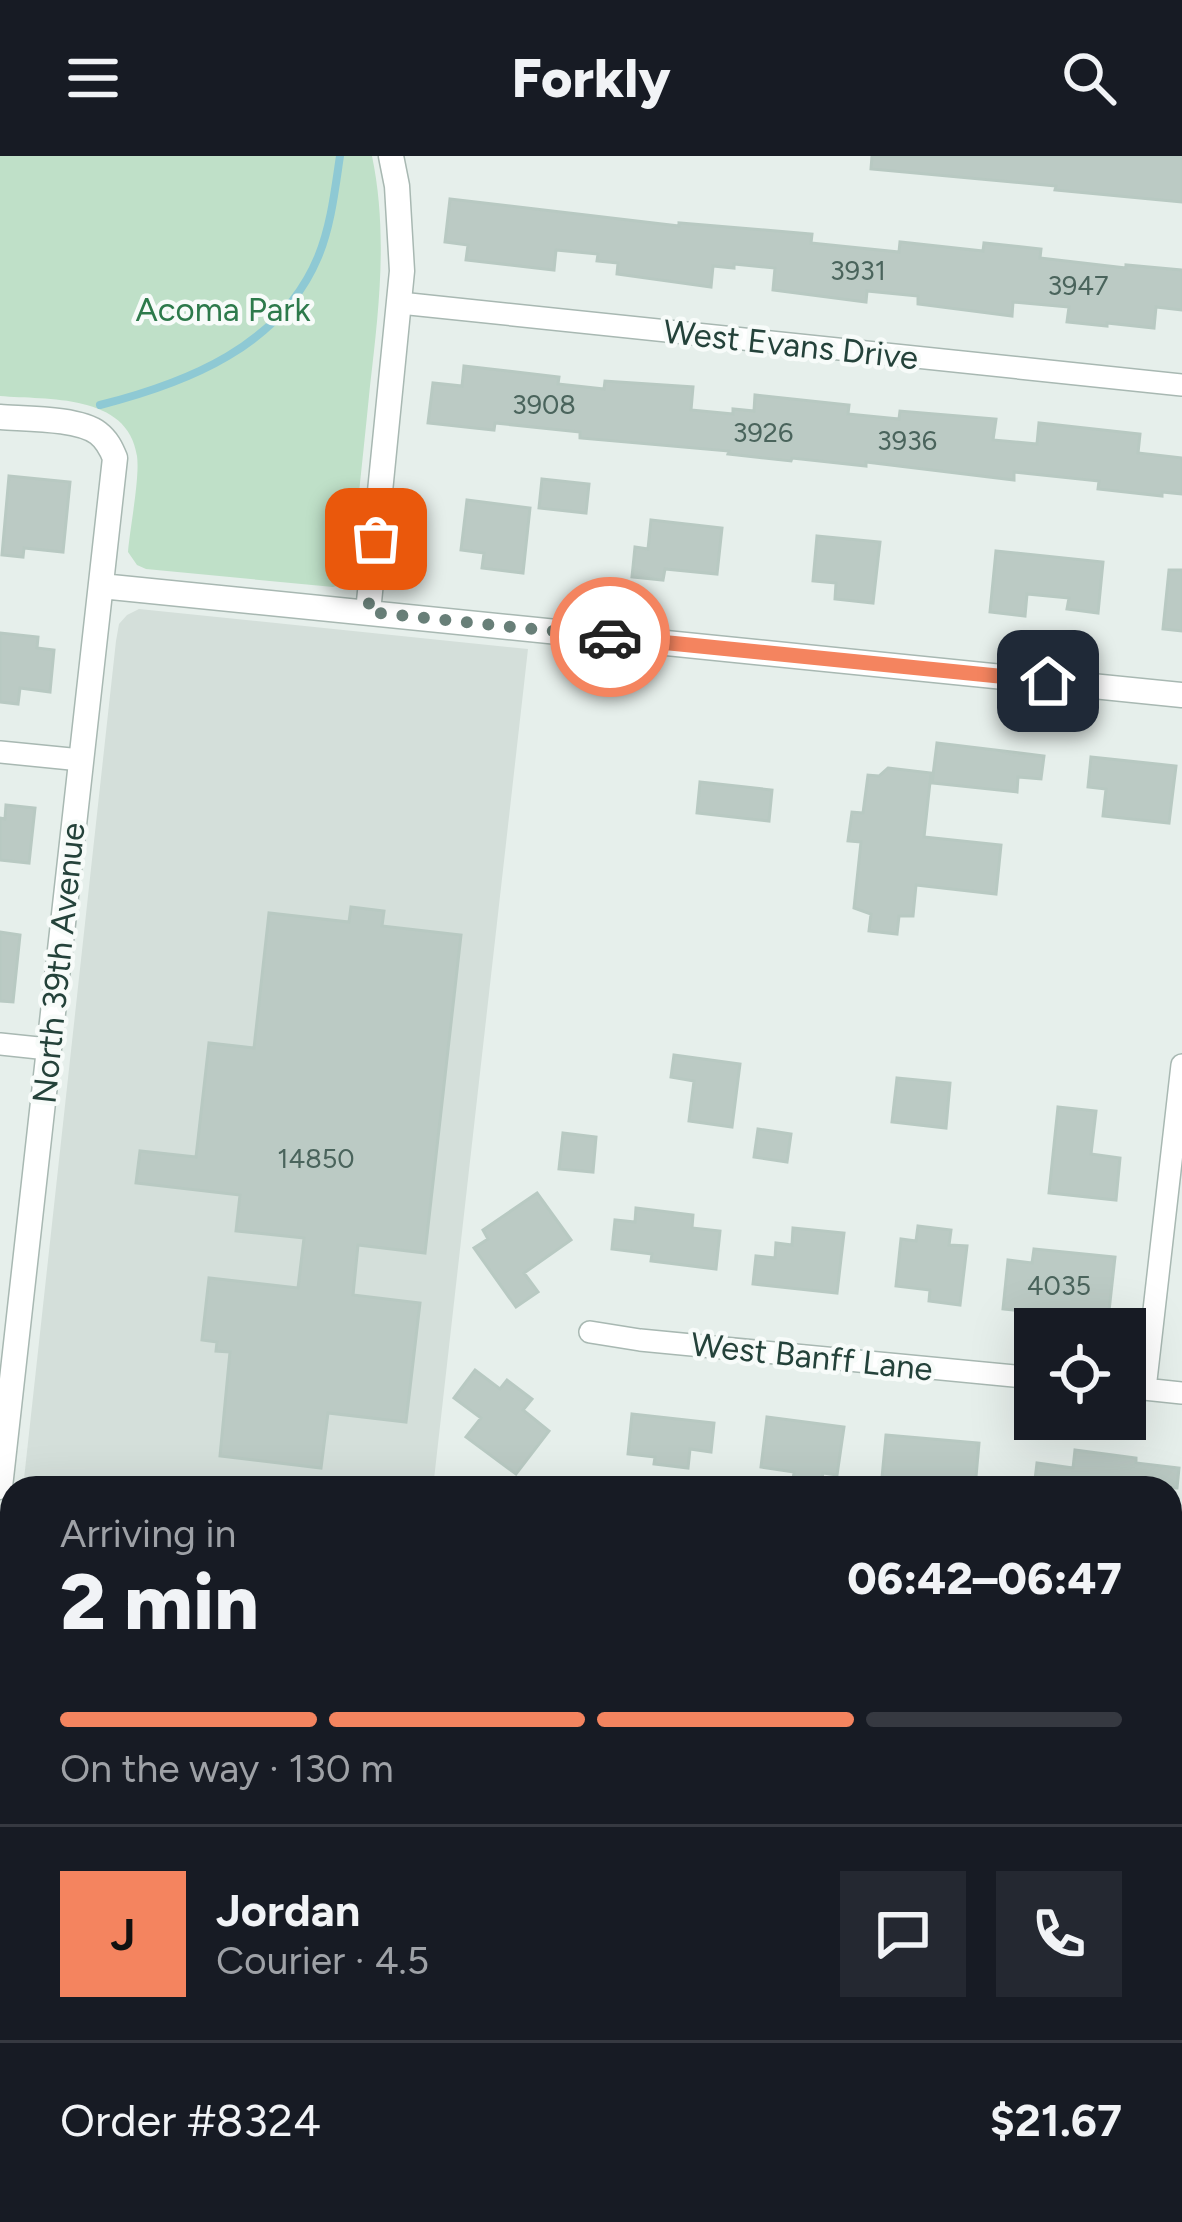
<!DOCTYPE html>
<html lang="en">
<head>
<meta charset="utf-8">
<style>
	:root { --surface:#171b24; --page:#242831; --text:#f1f3f6; --muted:#9ea1a6; --line:#363941; --accent:#f4845f }
	body { margin:0; font-family:Figtree,sans-serif; background:var(--page); color:var(--text); height:100vh; display:flex; flex-direction:column; font-size:45px; white-space:nowrap }
	* { box-sizing:border-box; margin:0 }
	p { font-size:39px; color:var(--muted) }
	.icon { flex:none; width:66px; height:66px; fill:none; stroke:currentColor; stroke-width:2; stroke-linecap:round; stroke-linejoin:round }
	.map { position:relative; flex:1; overflow:hidden }
	.sheet { position:absolute; left:0px; top:1320px; width:1182px; height:747px; display:flex; flex-direction:column; background:var(--surface); border-radius:36px 36px 0 0; box-shadow:0 12px 48px #0002 }
	.sheet>* { flex:none }
	.controls { position:absolute; left:1014px; top:1152px; display:grid; gap:24px }
	.controls a { display:grid; place-items:center; width:132px; height:132px; border-radius:0px; background:var(--surface); box-shadow:0 12px 48px #0002; font-size:60px }
	.pin { position:absolute; display:grid; place-items:center; width:102px; height:102px; color:#fff; margin:-51px; border-radius:24px; box-shadow:0 6px 18px #0006 }
	.courier { position:absolute; display:grid; place-items:center; width:120px; height:120px; margin:-60px; border:9px solid #f4845f; border-radius:50%; background:#fff; color:#222; box-shadow:0 3px 15px #0007 }
	.headline em { font-style:normal; font-weight:800 }
	.headline div { display:flex; flex-direction:column-reverse }
	.headline { display:flex; align-items:center; justify-content:space-between; height:204px; padding:0 60px }
	h1 { font-size:78px; font-weight:800; line-height:90px }
	.bar { display:grid; grid-template-columns:repeat(4,1fr); gap:18px 12px; align-content:center; height:144px; padding:0 60px }
	.bar i { height:15px; border-radius:9px; background:var(--line) }
	.bar .selected { background:var(--accent) }
	.bar p { grid-column:span 4 }
	.line { display:flex; align-items:center; gap:30px; padding:0 60px; border-top:3px solid var(--line) }
	.line div { flex:1 }
	.round { display:grid; place-items:center; flex:none; width:126px; height:126px; border-radius:0px; background:var(--page) }
	header { display:flex; justify-content:space-between; align-items:center; height:156px; padding:0 60px; background:var(--surface); font-size:54px; font-weight:800 }
	.map>svg:first-child { display:block }
	.built { fill:#d4dfda }
	.green { fill:#bfe0c8 }
	.lines { fill:none; stroke-linecap:round; stroke-linejoin:round }
	.stream { stroke:#8ec9d4; stroke-width:8 }
	.building { fill:#bbcac4; stroke:#b8c9c2; stroke-width:3 }
	.minor-casing { stroke:#a8b8b2; stroke-width:24 }
	.tertiary-casing { stroke:#a8b8b2; stroke-width:27 }
	.minor { stroke:#fff; stroke-width:21 }
	.tertiary { stroke:#fff; stroke-width:24 }
	.done { stroke:#687f78; stroke-width:12; stroke-dasharray:0 21.6 }
	.route { stroke:#f4845f; stroke-width:15 }
	.labels { text-anchor:middle; stroke-width:9; stroke-linejoin:round; paint-order:stroke }
	.number-label { font-size:27px; fill:#4a645c }
	.park-label { font-size:33px; fill:#2d7a4b; stroke:#f7fbf9 }
	.street-label { font-size:33px; fill:#24423a; stroke:#f7fbf9 }
</style>
</head>
<body>
<header><svg class="icon" aria-label="menu" viewBox="0 0 24 24"><path d="M4 6h16M4 12h16M4 18h16"/></svg>Forkly<svg class="icon" aria-label="search" viewBox="0 0 24 24"><circle cx="10" cy="10" r="6"/><path d="M15 15l6 6"/></svg></header>
<div class="map">
<svg width="1182" height="2066" viewBox="0 0 1182 2066">
	<rect width="100%" height="100%" fill="#e6efeb"/>
	<path class="built" d="M139,453L528,493L433,1332H23L116,485L119,468L127,459Z
		M12,1428V1801L0,1799V1536Z"/>
	<path class="green" d="M0,0H372C388,77 379,153 370,230C364,292 357,353 351,415C347,424 343,429 333,431L146,413L137,409L128,396C130,371 140,322 137,300C128,237 47,244 0,240Z
		M294,2055H443L442,2066H265Z"/>
	<g class="lines">
		<path class="stream" d="M100,249C187,227 281,190 318,101C331,70 335,33 340,0"/>
	</g>
	<path class="building" d="M872,0H1182V46L1055,34L1056,30L871,13Z
		M450,43L679,70V67L812,78L811,87L899,96L900,86L983,95L984,87L1041,93L1040,102L1126,112V109L1182,114V154L1156,151L1154,172L1107,167V170L1067,166L1069,151L1013,146L1012,160L918,148V140L867,135L866,146L773,134L775,112L734,108V112L713,110L711,131L617,118L618,107L597,105L598,98L556,94L554,114L466,104L468,89L445,86Z
		M464,210L559,221L558,228L604,233L605,225L693,231L691,254L733,258V253L754,255L755,239L849,249L848,258L899,263L900,255L996,263L993,284L1037,288L1039,267L1140,278L1138,297L1182,302V338L1162,336V340L1098,333L1099,325L1014,316V324L866,306V310L792,302L791,305L728,298L729,295L580,282V276L495,267L494,274L428,267L433,227L462,230Z
		M9,320L70,326L63,396L24,392L23,401L2,399Z
		M542,323L589,328L586,357L539,352Z
		M467,344L530,352L523,417L482,412L484,397L461,394Z
		M651,364L722,372L717,418L665,413L663,424L632,421L635,391L648,393Z
		M817,380L880,386L873,447L835,443L836,427L813,425Z
		M996,395L1103,406L1098,457L1067,453L1069,442L1027,438L1025,460L990,456Z
		M1169,414H1182V475L1163,473Z
		M0,477L38,481L37,492L54,494L50,536L20,532L18,548L0,546Z
		M937,587L1044,600L1041,623L1018,621L1017,636L932,627Z
		M1091,601L1176,610L1169,667L1103,660L1106,633L1088,631Z
		M888,612L931,617L924,681L1001,689L996,738L916,729L913,760H899L897,778L869,775L871,758L854,752L861,686L848,685L852,656L863,657L868,619L879,620Z
		M700,626L772,634L769,665L697,657Z
		M6,649L35,652L29,707L0,704V662L5,663Z
		M351,751L384,755L382,770L461,779L425,1097L358,1089L353,1139L420,1147L406,1266L328,1257L321,1312L220,1300L230,1196L216,1195L217,1186L202,1184L209,1122L298,1132L304,1082L236,1075L240,1039L136,1027L140,995L196,1001L209,887L254,892L269,757L349,766Z
		M0,776L20,779L13,846L0,845Z
		M674,899L740,908L732,971L689,965L694,925L671,921Z
		M897,922L950,927L946,972L892,966Z
		M1058,951L1096,955L1091,998L1120,1002L1116,1044L1049,1037Z
		M758,973L791,978L787,1006L754,1001Z
		M563,977L596,981L593,1016L559,1013Z
		M537,1037L571,1084L524,1117L538,1136L516,1151L474,1092L488,1083L483,1074Z
		M636,1052L693,1059L692,1072L720,1075L716,1113L651,1105L652,1098L612,1093L615,1064L635,1066Z
		M918,1070L951,1074L949,1089L967,1090L960,1149L929,1145L930,1134L896,1130L901,1083L916,1085Z
		M793,1072L844,1077L837,1137L753,1128L756,1100L775,1102L776,1087L792,1089Z
		M1034,1093L1115,1101L1108,1164L1003,1153L1008,1104L1032,1107Z
		M475,1214L500,1233L507,1224L532,1243L523,1254L549,1275L516,1318L466,1281L481,1262L454,1242Z
		M632,1258L714,1267L711,1296L690,1293L688,1312L654,1308L655,1301L628,1298Z
		M767,1261L844,1271L837,1319L823,1317L821,1327L793,1324L794,1316L761,1311Z
		M886,1279L979,1287L975,1332H881Z
		M1075,1294L1136,1302V1307L1179,1312L1177,1332H1034L1037,1307L1073,1312Z"/>
	<g class="lines">
		<defs>
			<path id="minor" d="M400,147L1182,229
				M0,596L81,604
				M0,888L48,893
				M590,1176L640,1184L1035,1222
				M1125,1231L1182,1237
				M1145,1233L1182,909
				M0,1818L12,1819
				M1170,1937L1182,1938
				M744,2066L745,2055"/>
			<path id="tertiary" d="M0,261C26,263 78,262 98,277C107,284 111,292 115,302L0,1331
				M101,430L1182,539
				M368,456L402,115L397,30L391,0"/>
		</defs>
		<use href="#minor" class="minor-casing"/>
		<use href="#tertiary" class="tertiary-casing"/>
		<use href="#minor" class="minor"/>
		<use href="#tertiary" class="tertiary"/>
	</g>
	<g class="lines">
		<path class="done" d="M376,383L368,456L610,481"/>
		<path class="route" d="M610,481L1048,525"/>
	</g>
	<g class="labels">
		<g class="number-label">
			<text x="858" y="124">3931</text>
			<text x="1078" y="139">3947</text>
			<text x="544" y="258">3908</text>
			<text x="763" y="286">3926</text>
			<text x="907" y="294">3936</text>
			<text x="316" y="1012">14850</text>
			<text x="1059" y="1139">4035</text>
		</g>
		<g class="park-label">
			<text x="223" y="165">Acoma Park</text>
		</g>
		<g class="street-label">
			<text transform="translate(791 188) rotate(6)" y="12">West Evans Drive</text>
			<text transform="translate(58 807) rotate(-84)" y="12">North 39th Avenue</text>
			<text transform="translate(812 1200) rotate(6)" y="12">West Banff Lane</text>
		</g>
	</g>
</svg>
<div class="controls">
<a><svg class="icon" aria-label="locate" viewBox="0 0 24 24"><circle cx="12" cy="12" r="6"/><path d="M12 2v4M12 18v4M2 12h4M18 12h4"/></svg></a>
</div>
<div class="pin" style="left:376px;top:383px;background:#ea580c"><svg class="icon" aria-label="bag" viewBox="0 0 24 24"><path d="M5 8h14l-1 12H6zM9 8a3 3 0 0 1 6 0"/></svg></div>
<div class="pin" style="left:1048px;top:525px;background:#1f2937"><svg class="icon" aria-label="home" viewBox="0 0 24 24"><path d="M3 11l9-7 9 7M6 9v11h12V9"/></svg></div>
<div class="courier" style="left:610px;top:481px"><svg class="icon" aria-label="car" viewBox="0 0 24 24"><path d="M5 17H2v-5l4-1 3-4h7l3 4 3 1v5h-3M9 17h6M6 11h13"/><circle cx="7" cy="17" r="2"/><circle cx="17" cy="17" r="2"/></svg></div>
<section class="sheet">
<div class="headline"><div><h1>2 min</h1><p>Arriving in</p></div><em>06:42–06:47</em></div>
<div class="bar"><i class="selected"></i><i class="selected"></i><i class="selected"></i><i></i><p>On the way · 130 m</p></div>
<div class="line" style="height:216px"><b class="round" style="background:var(--accent);color:#111">J</b><div><b>Jordan</b><p>Courier · 4.5</p></div><a class="round"><svg class="icon" aria-label="chat" viewBox="0 0 24 24"><path d="M4 5h16v11H9l-5 4z"/></svg></a><a class="round"><svg class="icon" aria-label="phone" viewBox="0 0 24 24"><path d="M5 4h4l2 5-3 2q2 4 5 5l2-3 5 2v4C11 20 4 13 5 4z"/></svg></a></div>
<div class="line" style="height:156px"><div>Order #8324</div><b>$21.67</b></div>
</section>
</div>
</body>
</html>
